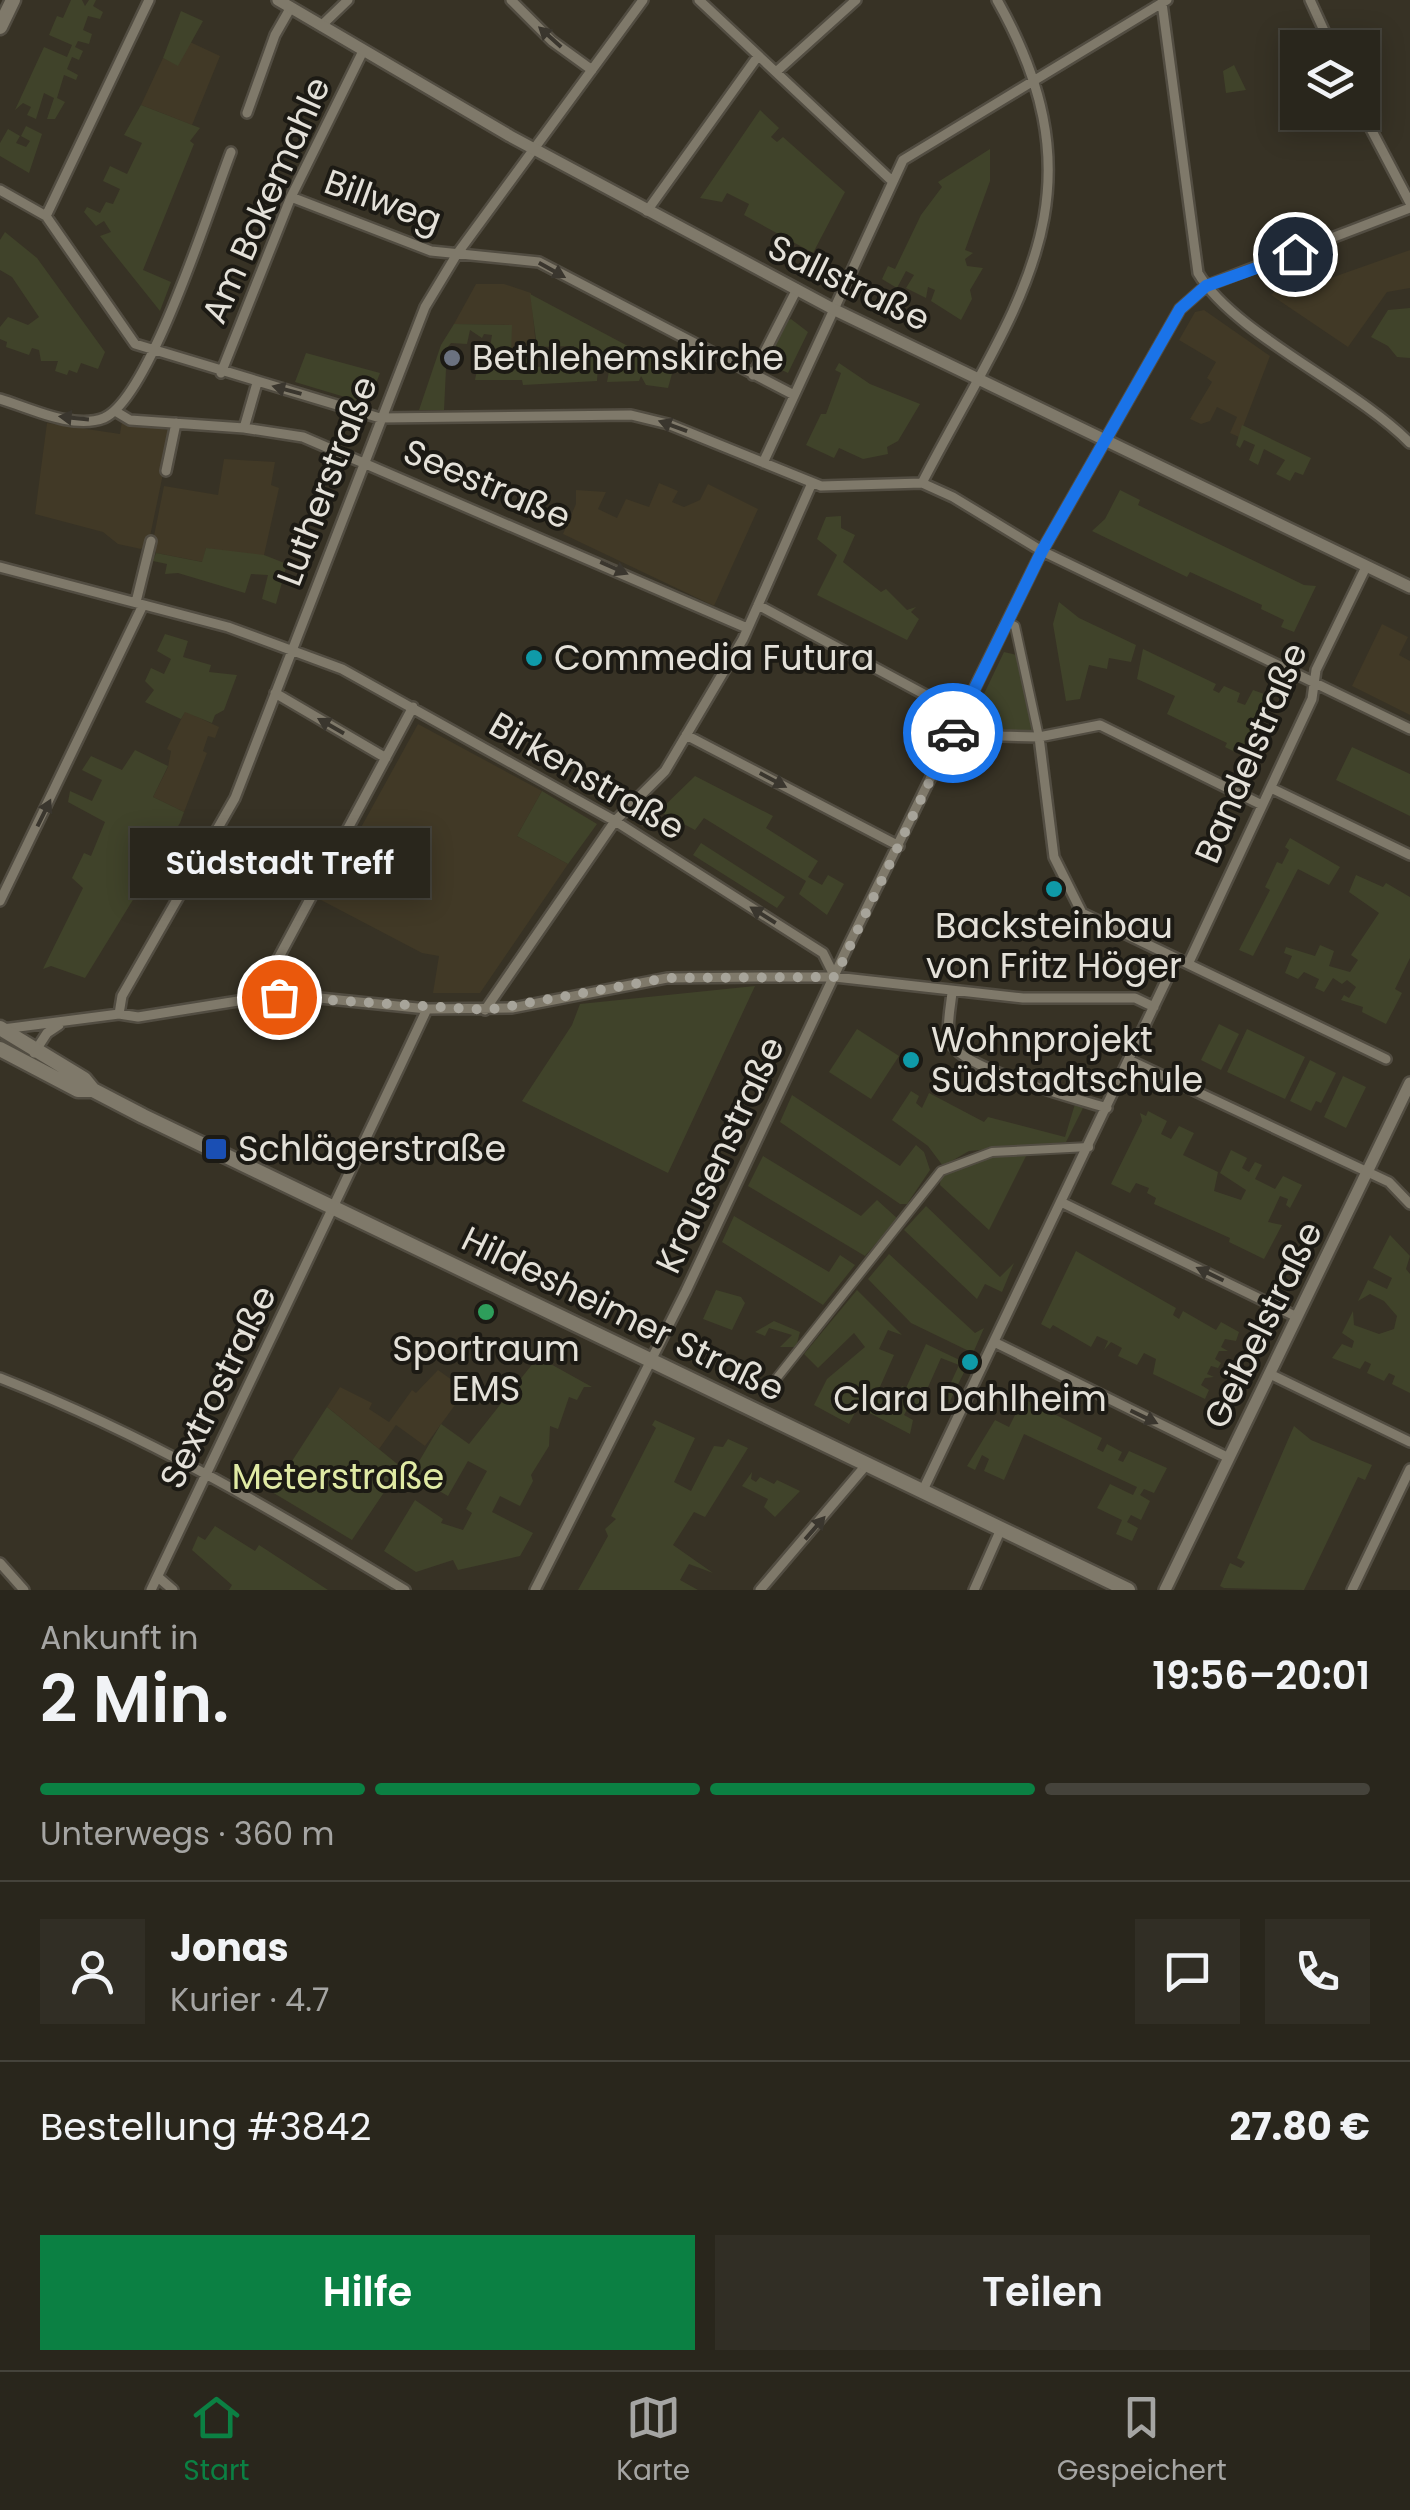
<!DOCTYPE html>
<html lang="de">
<head>
<meta charset="utf-8">
<style>
	:root { --surface:#29261c; --page:#312e25; --text:#f1f3f6; --muted:#a5a5a3; --line:#45433b; --accent:#0b8043 }
	body { margin:0; font-family:Poppins,sans-serif; background:var(--page); color:var(--text); height:100vh; display:flex; flex-direction:column; font-size:38px; white-space:nowrap }
	* { box-sizing:border-box; margin:0 }
	p { font-size:32px; color:var(--muted) }
	.icon { flex:none; width:55px; height:55px; fill:none; stroke:currentColor; stroke-width:2; stroke-linecap:round; stroke-linejoin:round }
	.map { position:relative; height:1590px; overflow:hidden }
	.sheet { display:flex; flex-direction:column; background:var(--surface); flex:1 }
	.sheet>* { flex:none }
	.tools { position:absolute; left:1280px; top:30px; display:grid; gap:20px }
	.tools a { display:grid; place-items:center; width:100px; height:100px; border-radius:0px; background:var(--surface); box-shadow:0 5px 25px #0003,0 0 0 2px var(--line); font-size:50px }
	.pin { position:absolute; display:grid; place-items:center; width:85px; height:85px; color:#fff; margin:-42px; border:5px solid #fff; border-radius:50%; box-shadow:0 2px 10px #0007 }
	.courier { position:absolute; display:grid; place-items:center; width:100px; height:100px; margin:-50px; border:8px solid #1a73e8; border-radius:50%; background:#fff; color:#222; box-shadow:0 2px 12px #0007 }
	.bubble { position:absolute; height:70px; border-radius:0px; background:var(--surface); box-shadow:0 5px 25px #0003,0 0 0 2px var(--line); font-size:32px; font-weight:600; line-height:70px; text-align:center }
	.summary em { font-style:normal; font-weight:600 }
	.summary div { display:flex; flex-direction:column-reverse }
	.summary { display:flex; align-items:center; justify-content:space-between; height:170px; padding:0 40px }
	h1 { font-size:65px; font-weight:600; line-height:75px }
	.bar { display:grid; grid-template-columns:repeat(4,1fr); gap:15px 10px; align-content:center; height:120px; padding:0 40px }
	.bar i { height:12px; border-radius:8px; background:var(--line) }
	.bar .on { background:var(--accent) }
	.bar p { grid-column:span 4 }
	.line { display:flex; align-items:center; gap:25px; padding:0 40px; border-top:2px solid var(--line) }
	.line div { flex:1 }
	.round { display:grid; place-items:center; flex:none; width:105px; height:105px; border-radius:0px; background:var(--page) }
	.button { display:flex; gap:20px; margin-top:auto; padding:20px 40px }
	.button a { flex:1; height:115px; border-radius:0px; background:var(--accent); color:#fff; font-size:40px; font-weight:600; line-height:115px; text-align:center }
	.button a+a { background:var(--page); color:var(--text) }
	.tab-bar { display:flex; justify-content:space-around; align-items:center; height:140px; border-top:2px solid var(--line); background:var(--surface); font-size:28px; color:var(--muted) }
	.tab-bar a { display:grid; justify-items:center; gap:5px }
	.tab-bar .on { color:var(--accent) }
	.map>svg:first-child { display:block }
	.built { fill:#413926 }
	.green { fill:#40432a }
	.lines { fill:none; stroke-linecap:round; stroke-linejoin:round }
	.pedestrian-casing { stroke:#524d42; stroke-width:12 }
	.minor-casing { stroke:#524d42; stroke-width:14 }
	.tertiary-casing { stroke:#524d42; stroke-width:16 }
	.secondary-casing { stroke:#524d42; stroke-width:19 }
	.pedestrian { stroke:#7f796a; stroke-width:8 }
	.minor { stroke:#7f796a; stroke-width:9 }
	.tertiary { stroke:#7f796a; stroke-width:11 }
	.secondary { stroke:#7f796a; stroke-width:14 }
	.oneway { fill:#3a362e }
	.done { stroke:#a7a49a; stroke-width:10; stroke-dasharray:0 18 }
	.route { stroke:#1a73e8; stroke-width:12 }
	.worship-dot { fill:#6b7280; stroke:#1c1a14; stroke-width:4 }
	.culture-dot { fill:#0f9aa8; stroke:#1c1a14; stroke-width:4 }
	.transit-dot { fill:#1a4fb4; stroke:#1c1a14; stroke-width:4 }
	.leisure-dot { fill:#2e9e5b; stroke:#1c1a14; stroke-width:4 }
	.labels { text-anchor:middle; stroke-width:8; stroke-linejoin:round; paint-order:stroke }
	.street-label { font-size:35px; fill:#e4e1d9; stroke:#1c1a14 }
	.poi-label { font-size:35px; fill:#e4e1d9; stroke:#1c1a14; text-anchor:start }
	.park-label { font-size:35px; fill:#e0eaa4; stroke:#1c1a14 }
</style>
</head>
<body>
<div class="map">
<svg width="1410" height="1590" viewBox="0 0 1410 1590">
	<rect width="100%" height="100%" fill="#373225"/>
	<path class="built" d="M190,42L220,56L192,125L141,105L163,58L178,65Z
		M1410,250V288L1387,292L1348,347L1271,295L1283,282L1294,291Z
		M476,284H504L531,293L537,359H531L530,350L511,348V325L454,324Z
		M1204,310L1270,356L1239,437L1230,433L1237,417L1217,407L1210,421L1201,424L1190,419L1212,382L1207,378L1216,362L1179,340L1195,312Z
		M122,421L172,431L149,541L141,549L118,544L103,532L35,514L47,423L120,434Z
		M224,459L275,462L271,485L279,488L264,555L253,557L206,548L203,562L156,553L153,541L164,486L218,495Z
		M659,483L678,491L672,502L684,507L700,500L708,484L758,509L714,606L563,534L576,504V490L606,492L598,509L617,518L626,499L649,507Z
		M1382,624L1408,637L1399,655L1410,661V715L1352,686Z
		M185,711L219,727L215,738L208,736L203,751L207,753L184,812L153,797L168,767L171,751L167,749Z
		M418,724L542,791L517,836L568,864L480,993H433L439,956L422,953L321,900Z
		M438,1370L466,1390L425,1446L396,1425L379,1449L327,1407L340,1387L372,1403L369,1409L389,1422L412,1390L416,1393Z"/>
	<path class="green" d="M71,0H82L85,6L89,0H96L93,6L103,12L100,19L88,16L83,30L92,34L89,44L78,41L75,47L83,51L79,60L72,57L67,69L78,75L76,80L64,75L57,98L65,102L55,119H47L54,98L44,93L36,119L27,115L31,107L23,103L15,110L44,47L67,57L72,45L49,35L57,16L63,18Z
		M181,11L203,21L178,66L163,58Z
		M1234,65L1246,90L1226,93L1223,71Z
		M141,105L200,128L190,141L194,144L143,270L171,282L160,311L100,236L111,232L104,221L96,226L84,212L87,207L100,213L106,202L113,204L120,189L103,181L110,166L127,174L142,143L124,135Z
		M760,110L779,128L771,137L777,142L783,137L845,192L813,253L744,215L749,204L727,193L722,202L700,198Z
		M26,126L42,134L29,173L0,156V143L8,129L20,136L16,143L26,147L30,141L21,136Z
		M990,149V181L965,250L973,253L965,259L967,266L983,268L970,290L972,299L961,320L931,301L935,290L928,287L926,298L906,288L914,275L906,271L897,288L882,279L888,266L895,269L921,215L942,187L938,182Z
		M5,232L37,258L105,352L98,369L81,363L77,373L69,370L67,375L55,371L58,361H41L39,350L32,348L29,355L6,347L7,342L0,339V327L8,317L28,325L39,317L12,277L0,270V240Z
		M530,294L673,370L668,388L646,385L641,376L639,381L607,382L610,366H598L597,381L523,385L522,380H475L479,360L501,369L504,350L490,347L492,335L484,334L482,338L470,330L467,344L451,343L447,348L444,410H419L441,345L454,324L512,325L511,358L537,359V367L573,365L574,346L537,347Z
		M1410,308V358L1397,357L1388,346L1371,337L1388,310Z
		M791,319L808,332L788,373L765,362L785,322Z
		M306,353L380,373L368,404L295,382Z
		M839,363L870,384L920,404L898,441L887,447L888,454L863,459L839,448L834,458L806,445L821,414H826L841,373L835,370Z
		M1242,425L1311,458L1303,475L1295,472L1290,481L1276,474L1285,460L1264,449L1258,465L1249,460L1255,445L1244,440L1240,448L1236,445Z
		M1120,490L1140,500L1138,505L1304,585L1316,586L1294,632L1281,627L1284,620L1261,609L1262,605L1190,572L1187,577L1092,531L1105,519Z
		M841,516V528L855,535L843,562L881,592L886,589L907,610L916,607L911,612L919,619L907,640L817,595L837,555L817,539L826,517Z
		M206,548L264,555L287,564L276,604L262,599L268,575L251,574L245,593L178,573L165,574L167,564L153,561L156,553L202,562Z
		M1059,602L1079,618L1136,645L1131,662L1109,658L1107,669L1089,665L1080,699L1066,701L1053,624Z
		M165,634L188,641L183,657L211,665L209,672L237,675L224,710L215,715L212,723L185,712L181,719L145,702L154,690L145,681L151,668L164,674L171,659L157,651Z
		M1143,649L1216,684L1213,690L1219,693L1224,686L1240,693L1237,702L1245,705L1253,690L1273,697L1239,754L1225,747L1227,743L1167,714L1175,696L1137,679Z
		M1004,652L1017,655L1034,733L1002,732L972,719Z
		M1352,747L1410,774V816L1336,780Z
		M135,750L168,766L153,797L184,812L180,823L85,978L51,966L43,969L83,888L72,878L84,853L91,856L105,822L68,802L70,791L92,801L102,780L82,770L91,756L122,770Z
		M695,776L773,816L766,828L818,861L808,877L822,885L828,875L844,884L827,915L799,894L806,881L704,818L695,830L659,811Z
		M542,791L597,824L568,864L517,836Z
		M1290,838L1340,867L1329,885L1298,869L1253,956L1239,950L1270,890L1265,887L1277,862L1282,864L1289,850L1285,847Z
		M701,843L785,897L777,908L693,855Z
		M1356,875L1383,887L1386,883L1410,897V958L1395,989L1402,993L1386,1024L1362,1012L1363,1007L1341,1000L1344,995L1349,998L1356,987L1347,980L1342,984L1333,978L1324,992L1315,988L1319,979L1304,972L1298,979L1285,973L1292,956L1284,953L1286,947L1315,956L1320,945L1334,951L1329,966L1350,972L1358,960L1351,955L1379,913L1349,892Z
		M755,986L668,1173L522,1101L572,1025L580,1004Z
		M1219,1024L1239,1034L1221,1070L1201,1060Z
		M857,1029L899,1056L871,1099L829,1072Z
		M1247,1029L1305,1057L1285,1099L1227,1072Z
		M1310,1060L1336,1073L1321,1103L1316,1101L1311,1111L1290,1101Z
		M1343,1076L1366,1087L1346,1128L1324,1117Z
		M911,1091L919,1096L916,1103L922,1108L929,1093L984,1122L988,1117L1065,1137L1075,1104L1083,1108L1066,1142L969,1151L943,1166L928,1146L892,1120Z
		M792,1095L900,1166L916,1145L924,1152L930,1170L907,1204H900L780,1122Z
		M1148,1111L1167,1121L1161,1134L1171,1139L1179,1126L1194,1133L1183,1155L1218,1172L1214,1191L1241,1200L1246,1190L1220,1173L1231,1150L1247,1158L1242,1168L1249,1172L1255,1162L1262,1165L1255,1179L1275,1189L1283,1176L1302,1185L1290,1208L1286,1205L1288,1199L1280,1196L1268,1222L1282,1225L1264,1259L1229,1242L1230,1238L1154,1204L1156,1198L1147,1193L1149,1188L1136,1183L1130,1193L1111,1184L1142,1121L1140,1113L1146,1116Z
		M1029,1150L989,1230L940,1185L941,1171L992,1152Z
		M763,1156L861,1216L877,1200L898,1219L865,1256L748,1186Z
		M926,1206L1000,1277L1014,1263L1002,1292L985,1284L977,1299L904,1230Z
		M734,1216L829,1272L840,1255L855,1265L823,1305L722,1242Z
		M1390,1235L1410,1256L1406,1269L1410,1274V1393L1392,1384L1395,1376L1389,1373L1384,1381L1367,1373L1371,1364L1365,1361L1360,1369L1332,1358L1342,1344L1352,1348L1354,1341L1342,1333L1353,1311L1354,1325L1379,1334L1394,1329L1397,1316L1384,1301L1370,1294L1358,1301L1368,1280L1387,1289L1392,1278L1373,1268Z
		M1076,1251L1176,1308L1173,1315L1179,1319L1183,1311L1216,1330L1221,1322L1239,1332L1236,1341L1225,1339L1221,1347L1228,1351H1219L1215,1359L1221,1363L1218,1368L1211,1366L1207,1374L1214,1377L1205,1378L1201,1385L1209,1390L1205,1399L1153,1374L1156,1359L1144,1353L1137,1365L1118,1356L1122,1348L1111,1342L1104,1350L1108,1341L1097,1336L1091,1347L1053,1325L1050,1329L1041,1324Z
		M889,1254L975,1333L984,1328L973,1353L911,1323L868,1279Z
		M716,1290L741,1297L745,1303L732,1330L703,1319Z
		M857,1290L902,1335L888,1330L879,1349L894,1355L879,1389L896,1397L902,1386L906,1388L926,1344L968,1364L948,1405L942,1402L959,1365L941,1358L917,1412L908,1408L904,1415L913,1420L910,1434L858,1407L849,1424L814,1405L827,1379L865,1347L854,1333L818,1368L804,1354Z
		M774,1321L800,1332L796,1347H780L792,1335L769,1328L765,1336L755,1332Z
		M538,1357L592,1387H584L577,1400L569,1397L558,1429L550,1426L549,1446L531,1475L533,1481L520,1506L500,1496L492,1512L533,1533L520,1556L458,1570L453,1560L416,1572L384,1551L415,1500L443,1519L441,1523L463,1530L472,1513L466,1509L487,1471L468,1461L448,1496L411,1475L441,1424L469,1444Z
		M1006,1390L1102,1438L1097,1449L1103,1452L1107,1444L1122,1452L1118,1460L1123,1462L1129,1451L1167,1468L1154,1493L1144,1489L1140,1495L1150,1501L1141,1520L1131,1515L1127,1522L1138,1528L1132,1541L1116,1534L1122,1520L1097,1508L1110,1484L1133,1495L1137,1487L1024,1434L1004,1480L984,1471L989,1459L982,1455L975,1470L967,1466L995,1420L1009,1427L1015,1415L999,1403Z
		M327,1407L401,1467L352,1540L272,1492Z
		M655,1420L695,1438L674,1482L691,1491L714,1446L723,1447L728,1439L748,1448L705,1517L694,1512L673,1545L713,1573L689,1564L680,1580L698,1590H578L608,1536L605,1529L616,1519L611,1516L656,1428L652,1425Z
		M1294,1426L1311,1440L1372,1465L1365,1480L1358,1477L1304,1590L1224,1588L1220,1586L1230,1563L1241,1568L1245,1562L1237,1558Z
		M752,1472L751,1479L756,1482L760,1477L774,1484L777,1480L800,1491L775,1517L764,1507L768,1499L742,1486Z
		M215,1526L255,1551L259,1545L328,1590H229L232,1585L192,1550L198,1536L205,1540Z"/>
	<g class="lines">
		<defs>
			<path id="pedestrian" d="M1007,622L1015,626L1039,737
				M765,1393L941,1171L992,1152L1089,1147"/>
			<path id="minor" d="M511,0L552,41L592,70
				M699,0L891,180
				M1310,0L1332,48
				M1162,3L1198,273C1234,334 1354,386 1410,443
				M321,26L348,0
				M776,72L856,0
				M1362,112L1410,203
				M247,113L275,35L291,7
				M0,190L46,216L135,344L380,418L631,415L668,424L821,486L922,483L953,497L1042,551L1410,729
				M291,197L431,251L539,262L794,395
				M647,211L758,56
				M46,216L149,0
				M221,373L291,197L363,51
				M753,375L797,289
				M257,383L244,428L303,437L747,628
				M0,399C30,408 73,430 104,418C150,398 211,203 231,152
				M115,411L130,420L244,428
				M763,463L903,160L1167,0
				M166,471L176,423
				M922,483C1014,305 1110,200 997,0
				M0,567L228,627L342,669L615,821L823,953L835,977
				M136,602L151,541
				M758,605L1002,736L1039,737L1100,725L1262,805
				M275,693L386,758
				M686,735L899,846
				M1039,737L1054,857L1082,913L1386,1059
				M1271,788L1410,855
				M0,901L143,605
				M1189,962L1312,699L1316,670L1366,567
				M952,992C951,1006 944,1034 953,1046C970,1071 1075,1098 1107,1108
				M257,998L413,707
				M485,1010L615,821L665,771L743,639L812,483
				M119,1014L122,996L235,798L425,307L457,254L643,0
				M3,1029L119,1014L138,1017L257,998L300,996L427,1009L512,1008L667,978L759,977H835L1023,998H1135L1154,1007
				M34,1053L47,1033L59,1025
				M1129,1060L1389,1182L1410,1204
				M1063,1203L1297,1317
				M994,1342L1229,1458
				M1270,1374L1410,1442
				M0,1378C148,1436 270,1508 405,1590
				M923,1490L1176,960
				M0,1563L24,1590
				M158,1577L173,1590
				M151,1590C243,1396 336,1203 427,1009
				M535,1590L686,1291L849,944L1042,551L1180,309L1206,286L1410,208
				M760,1590L867,1464
				M974,1590L1001,1529
				M1352,1590L1410,1469"/>
			<path id="tertiary" d="M278,0L510,136L835,310L1410,587
				M1165,1590L1410,1083"/>
			<path id="secondary" d="M0,27L13,0
				M0,1028L84,1079L93,1090L143,1116L1128,1590
				M0,1049L78,1090H93"/>
		</defs>
		<use href="#pedestrian" class="pedestrian-casing"/>
		<use href="#minor" class="minor-casing"/>
		<use href="#tertiary" class="tertiary-casing"/>
		<use href="#secondary" class="secondary-casing"/>
		<use href="#pedestrian" class="pedestrian"/>
		<use href="#minor" class="minor"/>
		<use href="#tertiary" class="tertiary"/>
		<use href="#secondary" class="secondary"/>
	</g>
	<defs><path id="oneway-solid" d="M-6-.8H1V-3.2L6.5 0L1 3.2V.8H-6Z" transform="scale(2.5)"/></defs>
	<g class="oneway">
		<use href="#oneway-solid" transform="translate(550 37) rotate(-138)"/>
		<use href="#oneway-solid" transform="translate(552 270) rotate(29)"/>
		<use href="#oneway-solid" transform="translate(287 390) rotate(-165)"/>
		<use href="#oneway-solid" transform="translate(74 418) rotate(-174)"/>
		<use href="#oneway-solid" transform="translate(673 426) rotate(-160)"/>
		<use href="#oneway-solid" transform="translate(614 568) rotate(24)"/>
		<use href="#oneway-solid" transform="translate(331 726) rotate(-150)"/>
		<use href="#oneway-solid" transform="translate(773 780) rotate(28)"/>
		<use href="#oneway-solid" transform="translate(44 813) rotate(-64)"/>
		<use href="#oneway-solid" transform="translate(763 915) rotate(-148)"/>
		<use href="#oneway-solid" transform="translate(1210 1274) rotate(-154)"/>
		<use href="#oneway-solid" transform="translate(1144 1417) rotate(26)"/>
		<use href="#oneway-solid" transform="translate(815 1528) rotate(-49)"/>
	</g>
	<g class="lines">
		<path class="done" d="M279,997L488,1010L667,978L835,977L953,733"/>
		<path class="route" d="M953,733L1042,551L1180,309L1206,286L1295,254"/>
	</g>
	<circle class="worship-dot" cx="452" cy="358" r="10"/>
	<g class="culture-dot">
		<circle cx="534" cy="658" r="10"/>
		<circle cx="1054" cy="889" r="10"/>
		<circle cx="911" cy="1060" r="10"/>
		<circle cx="970" cy="1362" r="10"/>
	</g>
	<rect class="transit-dot" x="204" y="1137" width="24" height="24" rx="5"/>
	<circle class="leisure-dot" cx="486" cy="1312" r="10"/>
	<g class="labels">
		<g class="street-label">
			<text transform="translate(266 200) rotate(-66)" y="12">Am Bokemahle</text>
			<text transform="translate(383 201) rotate(20)" y="12">Billweg</text>
			<text transform="translate(849 283) rotate(26)" y="12">Sallstraße</text>
			<text transform="translate(327 481) rotate(-69)" y="12">Lutherstraße</text>
			<text transform="translate(487 484) rotate(23)" y="12">Seestraße</text>
			<text transform="translate(1251 753) rotate(-67)" y="12">Bandelstraße</text>
			<text transform="translate(587 776) rotate(30)" y="12">Birkenstraße</text>
			<text transform="translate(720 1155) rotate(-65)" y="12">Krausenstraße</text>
			<text transform="translate(623 1314) rotate(26)" y="12">Hildesheimer Straße</text>
			<text transform="translate(1263 1325) rotate(-64)" y="12">Geibelstraße</text>
			<text transform="translate(218 1387) rotate(-64)" y="12">Sextrostraße</text>
		</g>
		<g class="poi-label">
			<text x="472" y="370">Bethlehemskirche</text>
			<text x="554" y="670">Commedia Futura</text>
			<text x="1054" y="938" text-anchor="middle">Backsteinbau<tspan x="1054" dy="40">von Fritz Höger</tspan></text>
			<text x="931" y="1052">Wohnprojekt<tspan x="931" dy="40">Südstadtschule</tspan></text>
			<text x="238" y="1161">Schlägerstraße</text>
			<text x="486" y="1361" text-anchor="middle">Sportraum<tspan x="486" dy="40">EMS</tspan></text>
			<text x="970" y="1411" text-anchor="middle">Clara Dahlheim</text>
		</g>
		<g class="park-label">
			<text x="338" y="1489">Meterstraße</text>
		</g>
	</g>
</svg>
<div class="tools">
<a><svg class="icon" aria-label="layers" viewBox="0 0 24 24"><path d="M12 4l9 5-9 5-9-5zM3 14l9 5 9-5"/></svg></a>
</div>
<div class="pin" style="left:279px;top:997px;background:#ea580c"><svg class="icon" aria-label="bag" viewBox="0 0 24 24"><path d="M5 8h14l-1 12H6zM9 8a3 3 0 0 1 6 0"/></svg></div>
<div class="pin" style="left:1295px;top:254px;background:#1f2937"><svg class="icon" aria-label="home" viewBox="0 0 24 24"><path d="M3 11l9-7 9 7M6 9v11h12V9"/></svg></div>
<div class="courier" style="left:953px;top:733px"><svg class="icon" aria-label="car" viewBox="0 0 24 24"><path d="M5 17H2v-5l4-1 3-4h7l3 4 3 1v5h-3M9 17h6M6 11h13"/><circle cx="7" cy="17" r="2"/><circle cx="17" cy="17" r="2"/></svg></div>
<div class="bubble" style="left:130px;top:828px;width:300px">Südstadt Treff</div>
</div>
<section class="sheet">
<div class="summary"><div><h1>2 Min.</h1><p>Ankunft in</p></div><em>19:56–20:01</em></div>
<div class="bar"><i class="on"></i><i class="on"></i><i class="on"></i><i></i><p>Unterwegs · 360 m</p></div>
<div class="line" style="height:180px"><a class="round"><svg class="icon" aria-label="person" viewBox="0 0 24 24"><circle cx="12" cy="8" r="4"/><path d="M4 21q1-7 8-7t8 7"/></svg></a><div><b>Jonas</b><p>Kurier · 4.7</p></div><a class="round"><svg class="icon" aria-label="chat" viewBox="0 0 24 24"><path d="M4 5h16v11H9l-5 4z"/></svg></a><a class="round"><svg class="icon" aria-label="phone" viewBox="0 0 24 24"><path d="M5 4h4l2 5-3 2q2 4 5 5l2-3 5 2v4C11 20 4 13 5 4z"/></svg></a></div>
<div class="line" style="height:130px"><div>Bestellung #3842</div><b>27.80 €</b></div>
<div class="button"><a>Hilfe</a><a>Teilen</a></div>
</section>
<nav class="tab-bar">
<a class="on"><svg class="icon" aria-label="home" viewBox="0 0 24 24"><path d="M3 11l9-7 9 7M6 9v11h12V9"/></svg>Start</a>
<a><svg class="icon" aria-label="map" viewBox="0 0 24 24"><path d="M3 6l6-2 6 2 6-2v14l-6 2-6-2-6 2zM9 4v14M15 6v14"/></svg>Karte</a>
<a><svg class="icon" aria-label="saved" viewBox="0 0 24 24"><path d="M7 4h10v16l-5-4-5 4z"/></svg>Gespeichert</a>
</nav>
</body>
</html>
